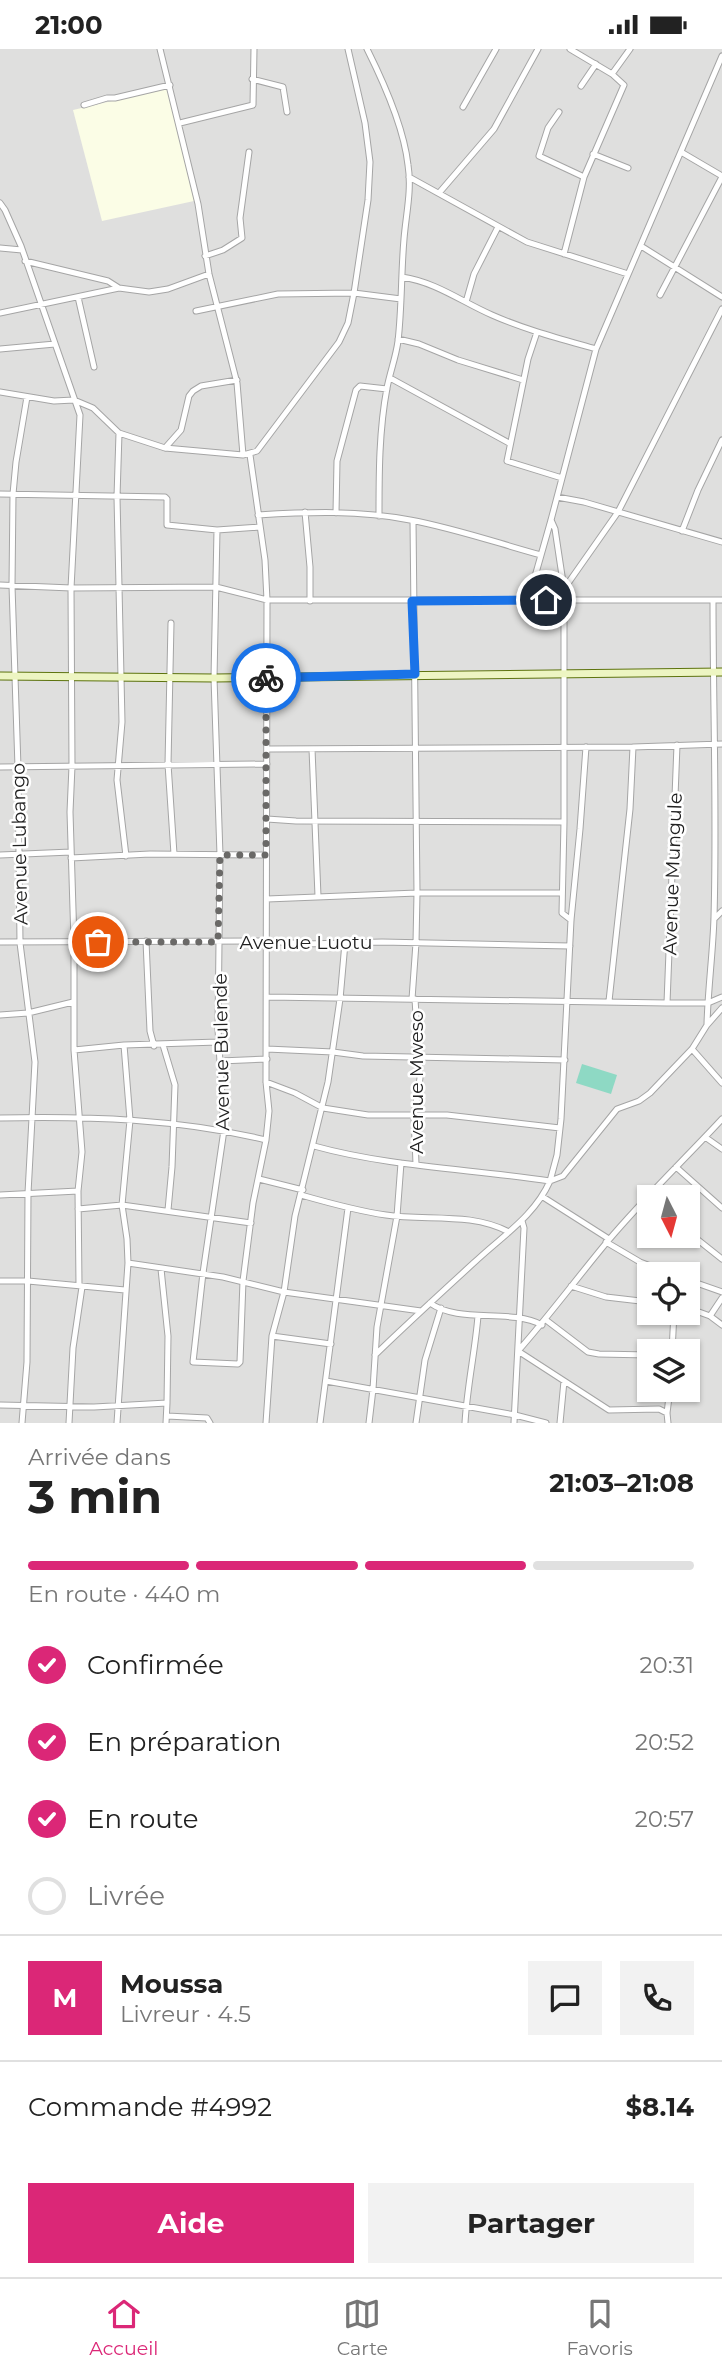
<!DOCTYPE html>
<html lang="fr">
<head>
<meta charset="utf-8">
<style>
	:root { --surface:#fff; --page:#f2f2f2; --text:#222; --muted:#767676; --line:#e0e0e0; --accent:#db2777 }
	body { margin:0; font-family:Montserrat,sans-serif; background:var(--page); color:var(--text); height:100vh; display:flex; flex-direction:column; font-size:26px; white-space:nowrap }
	* { box-sizing:border-box; margin:0 }
	p { font-size:23px; color:var(--muted) }
	.icon { flex:none; width:38px; height:38px; fill:none; stroke:currentColor; stroke-width:2; stroke-linecap:round; stroke-linejoin:round }
	.map { position:relative; height:1374px; overflow:hidden }
	.side { display:flex; flex-direction:column; background:var(--surface); flex:1 }
	.side>* { flex:none }
	.needle { width:46px; rotate:174deg }
	.controls { position:absolute; left:637px; top:1136px; display:grid; gap:14px }
	.controls a { display:grid; place-items:center; width:63px; height:63px; border-radius:0px; background:var(--surface); box-shadow:0 2px 5px #0004; font-size:35px }
	.pin { position:absolute; display:grid; place-items:center; width:60px; height:60px; color:#fff; margin:-30px; border:4px solid #fff; border-radius:50%; box-shadow:0 2px 7px #0007 }
	.courier { position:absolute; display:grid; place-items:center; width:70px; height:70px; margin:-35px; border:5px solid #1a73e8; border-radius:50%; background:#fff; color:#222; box-shadow:0 2px 9px #0007 }
	.summary em { font-style:normal; font-weight:700 }
	.summary div { display:flex; flex-direction:column-reverse }
	.summary { display:flex; align-items:center; justify-content:space-between; height:119px; padding:0 28px }
	h1 { font-size:46px; font-weight:700; line-height:52px }
	.bar { display:grid; grid-template-columns:repeat(4,1fr); gap:10px 7px; align-content:center; height:84px; padding:0 28px }
	.bar i { height:9px; border-radius:5px; background:var(--line) }
	.bar .on { background:var(--accent) }
	.bar p { grid-column:span 4 }
	.line { display:flex; align-items:center; gap:18px; padding:0 28px; border-top:2px solid var(--line) }
	.line div { flex:1 }
	.round { display:grid; place-items:center; flex:none; width:74px; height:74px; border-radius:0px; background:var(--page) }
	ol { padding:0 28px; list-style:none }
	li { display:flex; align-items:center; gap:21px; height:77px }
	li p { margin-inline-start:auto }
	li .icon { padding:7px; border-radius:50%; background:var(--accent); color:#fff; stroke-width:4 }
	li:last-child { color:var(--muted) }
	li i { width:38px; height:38px; border:4px solid var(--line); border-radius:50% }
	.primary-button { display:flex; gap:14px; margin-top:auto; padding:14px 28px }
	.primary-button a { flex:1; height:80px; border-radius:0px; background:var(--accent); color:#fff; font-size:28px; font-weight:700; line-height:80px; text-align:center }
	.primary-button a+a { background:var(--page); color:var(--text) }
	.status { display:flex; justify-content:space-between; align-items:center; height:49px; padding:0 35px; background:var(--surface); direction:ltr }
	.status svg { height:19px; fill:currentColor }
	.dock { display:flex; justify-content:space-around; align-items:center; height:98px; border-top:2px solid var(--line); background:var(--surface); font-size:19px; color:var(--muted) }
	.dock a { display:grid; justify-items:center; gap:4px }
	.dock .on { color:var(--accent) }
	.map>svg:first-child { display:block }
	.residential { fill:#dfdfde; fill-rule:evenodd }
	.education { fill:#fbfde6 }
	.pitch { fill:#8ed9c4 }
	.lines { fill:none; stroke-linecap:round; stroke-linejoin:round }
	.street-casing { stroke:#a5a5a5; stroke-width:7 }
	.secondary-casing { stroke:#5d730e; stroke-width:9 }
	.street { stroke:#fff; stroke-width:5 }
	.secondary { stroke:#edf5c2; stroke-width:7 }
	.done { stroke:#6a6967; stroke-width:7; stroke-dasharray:0 12.6 }
	.route { stroke:#1a73e8; stroke-width:9 }
	.labels { text-anchor:middle; stroke-width:5; stroke-linejoin:round; paint-order:stroke }
	.street-label { font-size:19px; fill:#212121; stroke:#fff }
</style>
</head>
<body>
<div class="status"><b>21:00</b><svg viewBox="0 0 49 12"><path d="M0 12V9h3v3zM5 12V6h3v6zM10 12V3h3v9zM15 12V0h3v12zM26 1h20v11H26zM47 4h2v5h-2z"/></svg></div>
<div class="map">
<svg width="722" height="1374" viewBox="0 0 722 1374">
	<rect width="100%" height="100%" fill="#f1efe9"/>
	<path class="residential" d="M0,0H722V1374H0ZM649,1148H688V1186H649ZM649,1225H688V1264H649ZM649,1302H688V1340H649Z"/>
	<path class="education" d="M168,39L194,152L102,172L73,61Z"/>
	<path class="pitch" d="M582,1015L617,1026L611,1045L576,1034Z"/>
	<g class="lines">
		<defs>
			<path id="street" d="M160,0L198,155L209,225L237,334L243,406
				M367,0C383,32 404,80 408,116C412,141 406,165 404,190C401,224 402,258 398,292C396,308 390,323 387,339C379,381 379,425 379,467
				M612,25L630,0
				M252,30L283,38L287,63
				M581,37L596,15
				M84,56L107,49H115L170,36
				M463,58L496,0
				M559,63L548,79L539,107L584,128
				M180,74L253,56L254,0
				M681,103L722,127
				M593,105L628,119
				M409,128L527,193L628,225
				M439,144L494,80L538,0
				M0,154L5,161L21,197L80,366L71,539L72,717L70,763L74,893V1001L82,1103L78,1142L79,1236
				M641,197L722,248
				M0,199L22,201
				M564,205L584,128L624,36L612,25L570,0
				M205,207L223,201L242,189L240,169L249,103
				M25,212L108,232L119,239
				M402,228C436,233 462,253 492,266C526,281 561,290 596,300
				M660,246L722,128
				M78,248L94,318
				M466,253L474,225L498,178
				M196,262L278,245L354,244L401,250
				M0,264L119,239L149,243L168,240L209,225
				M537,283L528,310L507,412L562,429
				M398,290L419,295L458,311L523,331
				M0,300L55,295
				M390,329L509,394
				M0,343L54,352L74,351L93,359L119,384L165,399L243,406L257,402L339,293L348,274L354,244L368,151L370,113L365,74L348,0
				M119,384L117,448L122,673L117,731L126,807
				M165,399L181,381L189,347L193,342L201,337L237,331
				M0,445L165,448L167,450V476L217,481L260,478
				M557,448L584,453L722,493
				M305,463L310,518V552
				M336,464L337,412L356,341L360,337L387,340
				M258,466C308,463 360,461 410,471C454,479 497,494 541,506
				M551,471L555,480L564,540V773L562,864L571,871
				M217,481L214,629L220,806L218,980L224,1081L203,1224L193,1313L238,1315L240,1313L243,1232L253,1154L266,1091L269,1062L266,1033L267,551L265,511L250,406
				M682,482L698,441L722,391
				M0,536L71,539L216,538L267,551H722
				M564,540L618,463L722,260
				M528,552L551,471L596,300L722,7
				M171,574L168,715L174,805
				M268,700L633,698L722,695
				M312,700L318,847
				M0,718L267,715
				M267,770L296,772L564,773
				M0,806L71,803
				M71,809L150,805L266,806
				M267,850L417,844H562
				M714,870L722,862
				M146,892L150,982L154,997
				M0,893L267,892L306,895L382,893L570,897
				M268,948L667,954H708L722,948
				M412,950L416,894L417,844L413,472
				M415,950L420,1029L414,1067L416,1115
				M609,952L630,760L633,698
				M667,954L677,696
				M0,966L28,964L73,953
				M707,975C708,939 713,903 714,868C717,762 713,657 713,551
				M163,996L175,1036L172,1118L168,1161
				M267,1000L333,1003L363,1007L565,1011
				M692,1000L722,1034
				M74,1001L124,996L218,993
				M220,1012L267,1010
				M266,1033L295,1044L323,1059L368,1066H447L560,1079
				M0,1069C89,1067 179,1070 266,1091
				M705,1088L722,1100
				M314,1097C390,1118 472,1120 550,1132L557,1106L561,1070L571,871L580,780L586,698
				M676,1118L722,1159
				M259,1130L303,1141
				M0,1146L78,1142
				M301,1146C329,1154 357,1162 386,1166C427,1172 471,1163 509,1183
				M543,1148L609,1190
				M78,1160L122,1156L251,1174
				M688,1183L722,1210
				M606,1193L640,1213L672,1225
				M128,1214L223,1228L284,1243L421,1262
				M161,1220L168,1287L167,1354
				M688,1231L722,1243
				M0,1232H28L125,1241
				M571,1237L606,1248L649,1253
				M430,1254C459,1275 510,1259 542,1276
				M688,1259L710,1267L722,1276
				M710,1267L722,1249
				M546,1271L588,1303L599,1305L649,1306
				M272,1287L331,1295
				M672,1302L674,1264
				M375,1306C409,1273 443,1242 478,1210C504,1186 535,1166 550,1132L563,1127L617,1060L639,1052L650,1044L692,1000L707,976L722,959
				M326,1332L515,1366L546,1374
				M0,1356L94,1358L167,1354L166,1374
				M667,1364L659,1360L609,1361L518,1302C549,1267 577,1229 607,1193C643,1150 684,1111 722,1070
				M167,1367L207,1369L210,1374
				M22,1374L27,1313L28,1144L35,1013L20,894L18,718L12,537L13,445L16,413L27,348
				M69,1374L73,1299L82,1238
				M117,1374L128,1214L127,1190L122,1156L130,1071L124,996
				M266,1374L272,1287L284,1243L295,1167L328,1033L340,950L345,894
				M320,1374L348,1159
				M369,1374L373,1340L377,1278L397,1167L401,1114
				M416,1374L425,1311L441,1259
				M465,1374C467,1338 475,1303 478,1267
				M514,1374L524,1179L522,1172
				M560,1374L564,1332
				M668,1374L667,1364L670,1340"/>
			<path id="secondary" d="M0,627L214,629L722,623"/>
		</defs>
		<use href="#street" class="street-casing"/>
		<use href="#secondary" class="secondary-casing"/>
		<use href="#street" class="street"/>
		<use href="#secondary" class="secondary"/>
	</g>
	<g class="lines">
		<path class="done" d="M98,893H218L220,806H266V629"/>
		<path class="route" d="M266,629L415,625L412,552L546,551"/>
	</g>
	<g class="labels">
		<g class="street-label">
			<text transform="translate(19 795) rotate(-91)" y="7">Avenue Lubango</text>
			<text transform="translate(672 825) rotate(-88)" y="7">Avenue Mungule</text>
			<text x="306" y="900">Avenue Luotu</text>
			<text transform="translate(221 1003) rotate(-91)" y="7">Avenue Bulende</text>
			<text transform="translate(416 1033) rotate(-90)" y="7">Avenue Mweso</text>
		</g>
	</g>
</svg>
<div class="controls">
<a><svg class="needle" viewBox="-14 -14 28 28"><path d="M0-13l5 13h-10z" fill="#e53935"/><path d="M0 13l5-13h-10z" fill="#767676"/></svg></a>
<a><svg class="icon" aria-label="locate" viewBox="0 0 24 24"><circle cx="12" cy="12" r="6"/><path d="M12 2v4M12 18v4M2 12h4M18 12h4"/></svg></a>
<a><svg class="icon" aria-label="layers" viewBox="0 0 24 24"><path d="M12 4l9 5-9 5-9-5zM3 14l9 5 9-5"/></svg></a>
</div>
<div class="pin" style="left:98px;top:893px;background:#ea580c"><svg class="icon" aria-label="bag" viewBox="0 0 24 24"><path d="M5 8h14l-1 12H6zM9 8a3 3 0 0 1 6 0"/></svg></div>
<div class="pin" style="left:546px;top:551px;background:#1f2937"><svg class="icon" aria-label="home" viewBox="0 0 24 24"><path d="M3 11l9-7 9 7M6 9v11h12V9"/></svg></div>
<div class="courier" style="left:266px;top:629px"><svg class="icon" aria-label="bike" viewBox="0 0 24 24"><circle cx="6" cy="16" r="4"/><circle cx="18" cy="16" r="4"/><path d="M6 16l4-8h5l3 8M10 8l3 8H6M13 5h3"/></svg></div>
</div>
<section class="side">
<div class="summary"><div><h1>3 min</h1><p>Arrivée dans</p></div><em>21:03–21:08</em></div>
<div class="bar"><i class="on"></i><i class="on"></i><i class="on"></i><i></i><p>En route · 440 m</p></div>
<ol>
<li><svg class="icon" aria-label="check" viewBox="0 0 24 24"><path d="M5 12l5 5 9-10"/></svg>Confirmée<p>20:31</p></li>
<li><svg class="icon" aria-label="check" viewBox="0 0 24 24"><path d="M5 12l5 5 9-10"/></svg>En préparation<p>20:52</p></li>
<li><svg class="icon" aria-label="check" viewBox="0 0 24 24"><path d="M5 12l5 5 9-10"/></svg>En route<p>20:57</p></li>
<li><i></i>Livrée</li>
</ol>
<div class="line" style="height:126px"><b class="round" style="background:var(--accent);color:#fff">M</b><div><b>Moussa</b><p>Livreur · 4.5</p></div><a class="round"><svg class="icon" aria-label="chat" viewBox="0 0 24 24"><path d="M4 5h16v11H9l-5 4z"/></svg></a><a class="round"><svg class="icon" aria-label="phone" viewBox="0 0 24 24"><path d="M5 4h4l2 5-3 2q2 4 5 5l2-3 5 2v4C11 20 4 13 5 4z"/></svg></a></div>
<div class="line" style="height:91px"><div>Commande #4992</div><b>$8.14</b></div>
<div class="primary-button"><a>Aide</a><a>Partager</a></div>
</section>
<nav class="dock">
<a class="on"><svg class="icon" aria-label="home" viewBox="0 0 24 24"><path d="M3 11l9-7 9 7M6 9v11h12V9"/></svg>Accueil</a>
<a><svg class="icon" aria-label="map" viewBox="0 0 24 24"><path d="M3 6l6-2 6 2 6-2v14l-6 2-6-2-6 2zM9 4v14M15 6v14"/></svg>Carte</a>
<a><svg class="icon" aria-label="saved" viewBox="0 0 24 24"><path d="M7 4h10v16l-5-4-5 4z"/></svg>Favoris</a>
</nav>
</body>
</html>
